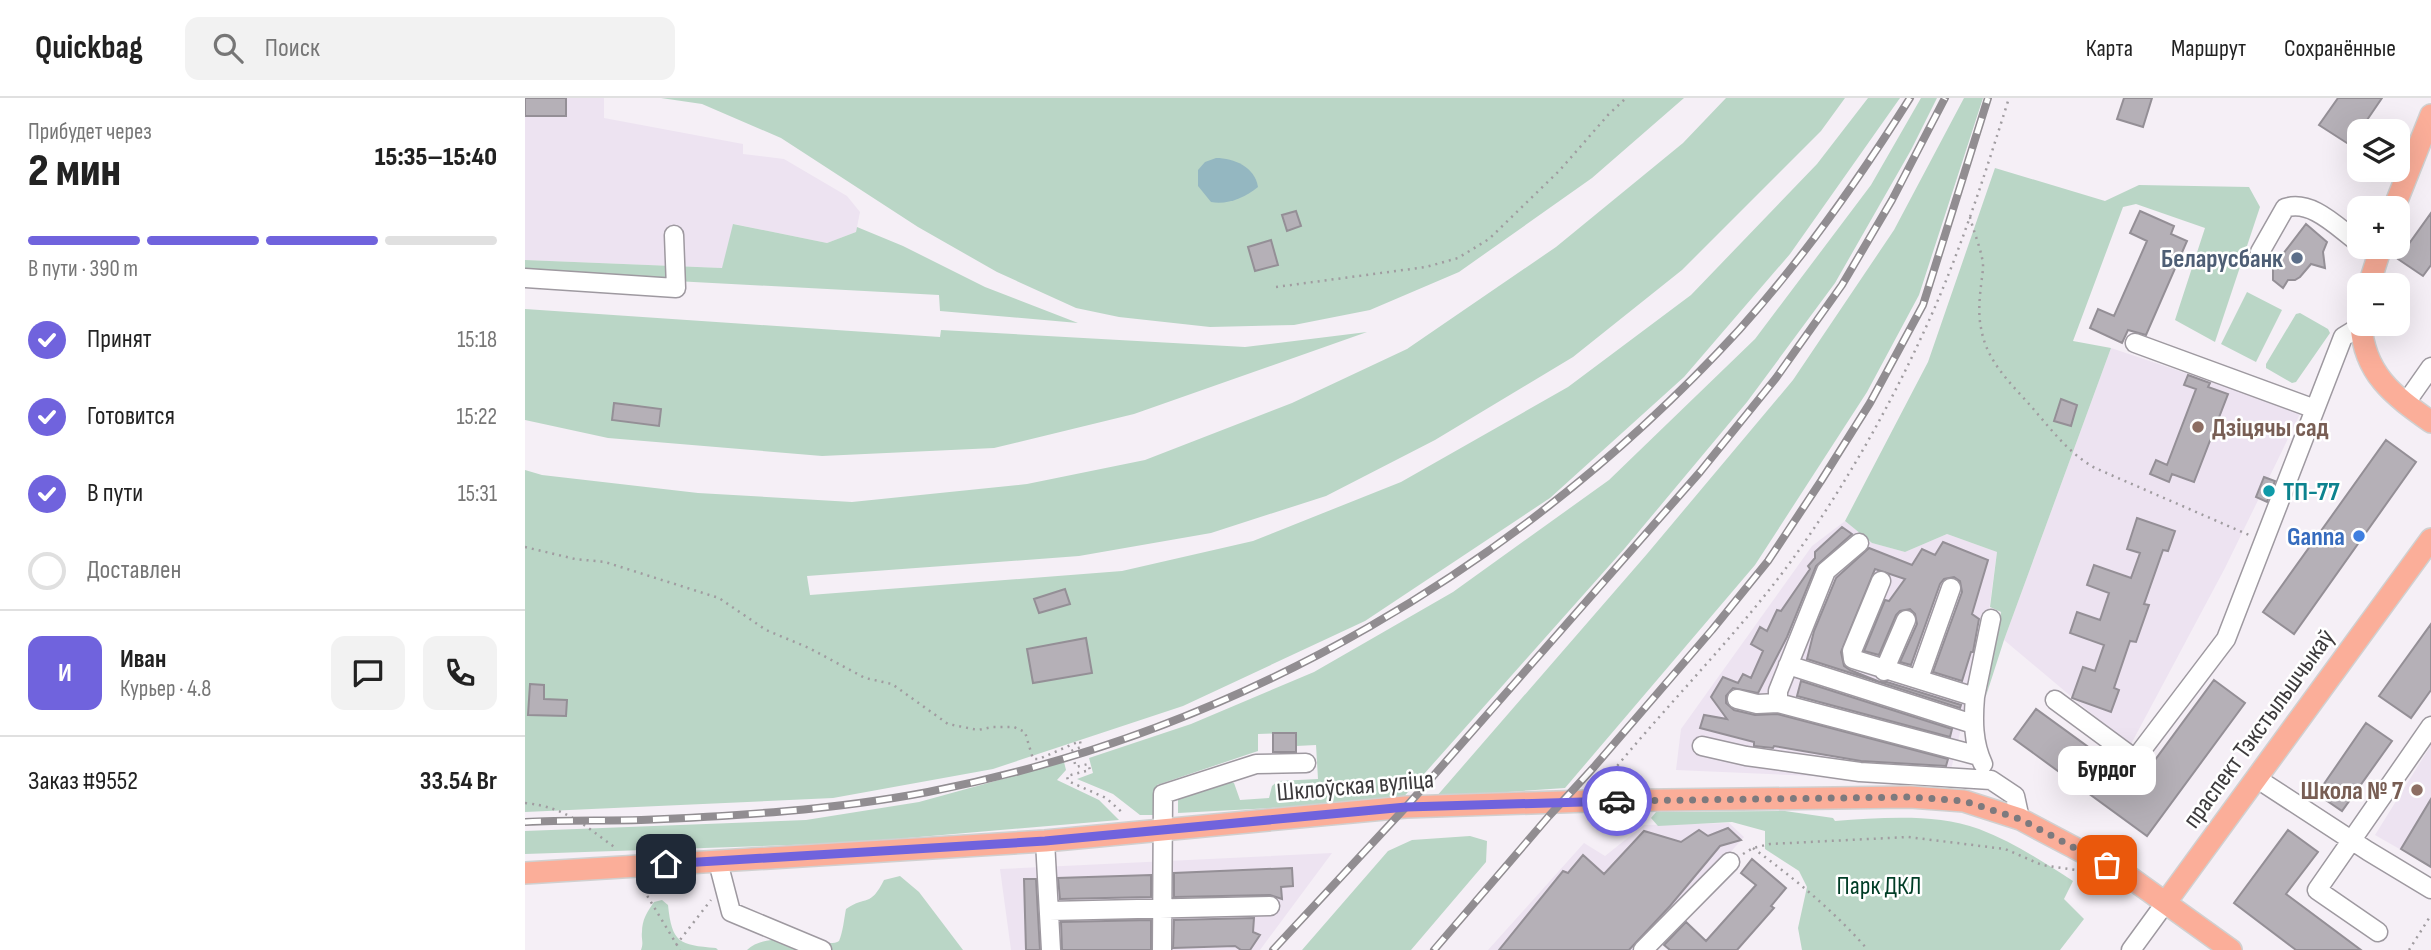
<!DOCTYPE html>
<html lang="ru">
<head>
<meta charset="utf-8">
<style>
	:root { --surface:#fff; --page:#f2f2f2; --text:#222; --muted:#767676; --line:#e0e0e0; --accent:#7063dd }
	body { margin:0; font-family:"Sofia Sans Condensed",sans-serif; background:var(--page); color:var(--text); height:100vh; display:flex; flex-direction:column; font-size:26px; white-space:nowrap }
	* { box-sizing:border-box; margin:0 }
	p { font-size:23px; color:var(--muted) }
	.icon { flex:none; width:38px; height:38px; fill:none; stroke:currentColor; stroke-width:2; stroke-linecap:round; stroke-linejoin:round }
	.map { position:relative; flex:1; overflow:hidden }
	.drawer { display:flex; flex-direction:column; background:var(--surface); width:525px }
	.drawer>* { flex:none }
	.tools { position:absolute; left:1822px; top:21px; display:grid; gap:14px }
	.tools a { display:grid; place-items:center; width:63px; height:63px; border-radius:14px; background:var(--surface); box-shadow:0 7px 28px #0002; font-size:35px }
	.pin { position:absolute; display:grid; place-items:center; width:60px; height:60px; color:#fff; margin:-30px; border-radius:14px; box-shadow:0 4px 10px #0006 }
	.courier { position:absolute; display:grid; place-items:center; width:70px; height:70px; margin:-35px; border:5px solid #7063dd; border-radius:50%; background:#fff; color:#222; box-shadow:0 2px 9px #0007 }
	.bubble { position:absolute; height:49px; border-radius:14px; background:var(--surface); box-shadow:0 7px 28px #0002; font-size:23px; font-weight:800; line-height:49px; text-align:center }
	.summary em { font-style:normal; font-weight:800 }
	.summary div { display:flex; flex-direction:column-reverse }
	.summary { display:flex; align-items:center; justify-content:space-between; height:119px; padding:0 28px }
	h1 { font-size:46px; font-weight:800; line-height:52px }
	.bar { display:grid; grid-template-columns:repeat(4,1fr); gap:10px 7px; align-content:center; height:84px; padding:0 28px }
	.bar i { height:9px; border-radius:5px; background:var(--line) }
	.bar .selected { background:var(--accent) }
	.bar p { grid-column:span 4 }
	.line { display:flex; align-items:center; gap:18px; padding:0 28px; border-top:2px solid var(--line) }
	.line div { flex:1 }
	.round { display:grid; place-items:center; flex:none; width:74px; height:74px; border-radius:14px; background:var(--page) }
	ol { padding:0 28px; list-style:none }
	li { display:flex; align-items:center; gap:21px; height:77px }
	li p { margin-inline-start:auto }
	li .icon { padding:7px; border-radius:50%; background:var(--accent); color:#fff; stroke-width:4 }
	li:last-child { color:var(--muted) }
	li i { width:38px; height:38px; border:4px solid var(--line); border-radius:50% }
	header { display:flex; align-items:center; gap:42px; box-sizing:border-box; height:98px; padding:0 35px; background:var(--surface); border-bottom:2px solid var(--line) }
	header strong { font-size:33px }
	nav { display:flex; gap:38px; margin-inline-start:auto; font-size:24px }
	.search { width:490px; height:63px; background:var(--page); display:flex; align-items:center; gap:18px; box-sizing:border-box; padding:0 24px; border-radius:14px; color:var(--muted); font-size:26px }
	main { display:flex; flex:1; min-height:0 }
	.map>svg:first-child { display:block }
	.built { fill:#ede3f1 }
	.green { fill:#bad6c6 }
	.water { fill:#94b7c1 }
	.building { fill:#b5b0b7; stroke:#948f96; stroke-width:2 }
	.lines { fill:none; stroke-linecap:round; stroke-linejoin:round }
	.minor-casing { stroke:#9e99a0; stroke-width:21 }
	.major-casing { stroke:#d0d0d0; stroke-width:24 }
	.path { stroke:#a09ca0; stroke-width:2.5; stroke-dasharray:2 5; stroke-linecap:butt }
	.minor { stroke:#fff; stroke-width:18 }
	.major { stroke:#fbae99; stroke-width:21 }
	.rail-casing { stroke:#918d91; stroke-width:8 }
	.rail { stroke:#fff; stroke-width:5; stroke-dasharray:16; stroke-linecap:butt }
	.done { stroke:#7d7a7e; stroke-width:7; stroke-dasharray:0 12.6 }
	.route { stroke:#7063dd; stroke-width:9 }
	.service-dot { fill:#5c6f8a; stroke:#fff; stroke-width:2.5 }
	.education-dot { fill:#8d6e63; stroke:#fff; stroke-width:2.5 }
	.culture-dot { fill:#0f9aa8; stroke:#fff; stroke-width:2.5 }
	.shop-dot { fill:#3f7fe0; stroke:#fff; stroke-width:2.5 }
	.labels { text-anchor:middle; stroke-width:5; stroke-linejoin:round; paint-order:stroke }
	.service-label { font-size:26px; font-weight:bold; fill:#4e5e75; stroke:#fff; text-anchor:end }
	.education-label { font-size:26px; font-weight:bold; fill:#785e54; stroke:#fff; text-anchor:start }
	.culture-label { font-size:26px; font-weight:bold; fill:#0d838f; stroke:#fff; text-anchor:start }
	.shop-label { font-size:26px; font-weight:bold; fill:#366cbe; stroke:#fff; text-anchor:end }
	.street-label { font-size:26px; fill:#3d3b3d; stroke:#fff }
	.park-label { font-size:26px; fill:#003d26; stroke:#fff }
</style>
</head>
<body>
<header>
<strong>Quickbag</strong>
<div class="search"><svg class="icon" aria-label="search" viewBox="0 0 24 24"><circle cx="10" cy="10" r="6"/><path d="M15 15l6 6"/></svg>Поиск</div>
<nav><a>Карта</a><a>Маршрут</a><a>Сохранённые</a></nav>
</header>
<main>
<section class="drawer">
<div class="summary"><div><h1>2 мин</h1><p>Прибудет через</p></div><em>15:35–15:40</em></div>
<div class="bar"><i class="selected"></i><i class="selected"></i><i class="selected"></i><i></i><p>В пути · 390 m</p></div>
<ol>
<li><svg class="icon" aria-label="check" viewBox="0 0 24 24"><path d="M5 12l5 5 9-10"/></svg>Принят<p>15:18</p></li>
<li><svg class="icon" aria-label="check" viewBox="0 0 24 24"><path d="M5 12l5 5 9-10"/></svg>Готовится<p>15:22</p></li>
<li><svg class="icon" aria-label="check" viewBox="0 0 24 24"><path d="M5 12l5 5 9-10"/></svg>В пути<p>15:31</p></li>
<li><i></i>Доставлен</li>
</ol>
<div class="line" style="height:126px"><b class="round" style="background:var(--accent);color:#fff">И</b><div><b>Иван</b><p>Курьер · 4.8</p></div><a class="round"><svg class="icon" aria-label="chat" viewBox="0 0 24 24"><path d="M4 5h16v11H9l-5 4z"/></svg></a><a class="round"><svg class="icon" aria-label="phone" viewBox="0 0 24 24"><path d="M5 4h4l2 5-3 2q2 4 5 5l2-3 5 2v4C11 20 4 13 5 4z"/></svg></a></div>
<div class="line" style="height:91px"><div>Заказ #9552</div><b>33.54 Br</b></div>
</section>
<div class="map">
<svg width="1906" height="852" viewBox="0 0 1906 852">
	<rect width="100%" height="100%" fill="#f5eff6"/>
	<path class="built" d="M0,0H79V20L218,46V56L259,61L322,98L335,114L331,134L302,145L209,126L198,170L0,162Z
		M1586,250L1776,314L1700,470L1605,648L1479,542Z
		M1320,423L1347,445L1380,454L1422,436L1472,454L1463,520L1423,684L1151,672L1156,631L1287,448Z
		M1906,647V769L1850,737Z
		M1204,725L1219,739L1118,852H963L1059,745L1080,758L1119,727Z
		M807,755L735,852H486L475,771Z"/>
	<path class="green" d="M136,0H1159L1067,80L934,174L845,212L769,227L685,229L594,219L551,210L472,174L393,129L256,40L177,6Z
		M1201,0H1320L1296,33L1157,172L1048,259L910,342L801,398L686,435L554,458L282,478L285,497L597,473L728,443L876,384L1043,289L1166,197L1292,66L1343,0H1375L1265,156L1159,279L1025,400L840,523L658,608L468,671L308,700L0,714V372L17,377L173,395L327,404L502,386L620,362L767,305L882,251L1031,149L1158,45Z
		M1396,0H1412L1386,52L1310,185L1222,304L1100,450L875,703L653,715V700L702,683L709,685L715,702L744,700L747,688L753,683L793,681L791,647L771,648L770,635L733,636V653L632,687L631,717H615L588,696L552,681L568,675L564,660L666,626L789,574L928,494L1084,382L1230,241L1346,87Z
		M1439,0H1458L1394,197L1342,294L1230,467L1040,690L911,699L1122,456L1268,282L1369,132Z
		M1470,70L1580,103L1614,87L1724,89L1735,109L1690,244L1650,222L1680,130L1611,106L1598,109L1548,243L1586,250L1479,542L1461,598L1476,514L1465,509L1472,454L1422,436L1380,454L1347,445L1320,423L1403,264Z
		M208,126L302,145L331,134L332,129L378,148L460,189L553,225L415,213L414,197L0,175V162L197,170Z
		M1722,194L1757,212L1731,264L1696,246Z
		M0,211L415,239L416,232L720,249L842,234L609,316L469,350L297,358L83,340L0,322Z
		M1775,215L1803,231L1805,235L1771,284L1767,285L1741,270V266L1771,216Z
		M539,664L541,672L532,682L574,702L594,722L324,745L0,756V733L281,722L394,704Z
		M1260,713L1308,720L1310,723C1356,720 1409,715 1454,731C1488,744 1517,763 1548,783L1539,801L1559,821L1535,852H1277L1273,830L1282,789L1274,773L1240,751V733L1207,724L1133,728L1126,720L1131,714Z
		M945,738L962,743L961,764L886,852H777L863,753L887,742Z
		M375,778L394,794L438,852H222C245,829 303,852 314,843C318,834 319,821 321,811C341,797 345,810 359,782Z
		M137,802L143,807C147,845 154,847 191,850L193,852H116C119,844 116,841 117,834C117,822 122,814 129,804Z"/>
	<path class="water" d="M691,60C709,60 730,69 733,89C720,100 702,107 686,104L673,88V72L680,64Z"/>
	<path class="building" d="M0,0H41V18H0Z
		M1599,0H1627L1618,29L1592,21Z
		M1813,0H1857L1825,47L1794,27Z
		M771,113L776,128L762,133L757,117Z
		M1615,113L1649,128L1646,136L1662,143L1621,237L1603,232L1597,245L1565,230L1573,211L1589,218L1622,143L1605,135Z
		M1906,115V167L1898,178L1873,161Z
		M1781,126L1802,144L1798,154L1800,170L1786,166L1775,179L1770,182H1763L1758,190L1748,182V169Z
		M746,142L753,167L730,173L723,149Z
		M1663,277L1685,285L1683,289L1703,296L1669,384L1647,376L1644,384L1625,376L1631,362L1642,367L1671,291L1659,287Z
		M1536,301L1552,307L1546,328L1529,323Z
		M89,305L136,311L134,328L87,322Z
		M1861,342L1891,364L1769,536L1738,514Z
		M1739,379L1750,383L1742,404L1731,399Z
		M1612,420L1650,433L1643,453L1638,452L1619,506L1624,507L1611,544L1605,543L1589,590L1594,592L1586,614L1547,600L1558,569L1570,573L1579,547L1545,535L1552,514L1575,522L1584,495L1562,487L1569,467L1606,480L1615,455L1602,451Z
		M1317,429L1327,436L1291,468L1262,539L1233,595L1208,590L1201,598V605L1209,612L1230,617L1252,616L1423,661L1421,668L1336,663L1249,648L1248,650L1229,648V644L1175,630L1179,617L1202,621L1186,599L1198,579L1213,585L1218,576L1226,580L1238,553L1226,546L1235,529L1242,533L1252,512L1256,513L1285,471L1283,468L1290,460V454Z
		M1418,444L1463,462L1447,516L1454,521L1448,554H1446L1437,583L1408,574L1437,494L1435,483L1429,479L1419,481L1415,486L1386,567L1375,564L1392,526L1390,516L1385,511L1375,513L1371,517L1354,557L1339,553L1360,502L1364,503L1380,481L1350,471L1316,554L1319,568L1325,572L1355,584H1362L1436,607L1435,610L1282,561L1289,533L1311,480L1344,450L1387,467L1397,451L1410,457Z
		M540,491L545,506L514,515L509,501Z
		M1906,526V592L1886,620L1854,598Z
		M561,540L567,575L508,585L502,551Z
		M1689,582L1720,605L1622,738L1489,641L1511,611L1613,685Z
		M1276,583L1427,631L1425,639L1272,598Z
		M5,586L19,587V601L42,602L41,618L3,617Z
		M1841,625L1867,643L1817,713L1792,696Z
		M748,635H771V654H748Z
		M1906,701V769L1876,751Z
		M1203,730L1216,742L1195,748L1145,808L1104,852H974L1038,773L1043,775L1058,757L1079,776L1119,733L1156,744L1174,732L1183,738Z
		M1763,732L1793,754L1761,796L1836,852H1771L1709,805Z
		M1227,761L1261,790L1246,808L1249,810L1212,852H1145L1139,847L1161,824L1181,843L1231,787L1216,775Z
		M767,770L768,788L756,789L757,801L745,797L649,799V775Z
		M626,777V799L535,801L533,780Z
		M499,781H511L515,852H501Z
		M729,820L728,834L735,837L725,852H716L710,848L648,850L649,822Z
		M626,822V852H537L536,824Z"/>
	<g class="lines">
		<defs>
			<path id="minor" d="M1735,154L1760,110C1787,101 1813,130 1834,145
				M0,180L151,190L149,137
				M1610,245L1790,311
				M1880,306L1906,269
				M1334,445L1301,473L1253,593V605L1454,658
				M1356,483L1327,553L1328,561L1450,599C1448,622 1448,645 1458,666
				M1263,567L1448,626
				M1359,573L1381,522
				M1394,580L1426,490
				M1450,599L1466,521
				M1212,601L1232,606L1253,605
				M1530,602L1610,661L1701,541L1818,239L1836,228
				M1177,648L1221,658L1335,674L1466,682L1490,698L1495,721
				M1731,680L1843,753L1906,791
				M520,743L526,852
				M193,764L206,814L297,852
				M524,813L745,808
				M1853,834L1792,792L1906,628
				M637,852L638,696L731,666L781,665
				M1118,852L1205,764
				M1606,852L1641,804"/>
			<path id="major" d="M1869,110L1906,17
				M1844,187L1856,149
				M1836,226C1839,276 1868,297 1906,324
				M0,775L520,743L881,709L1064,703L1385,699L1439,703L1495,721L1603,778L1706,852
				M1641,804L1906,441"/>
		</defs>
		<use href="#minor" class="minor-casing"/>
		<use href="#major" class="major-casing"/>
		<path class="path" d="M1445,119C1448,133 1459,157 1458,171C1456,189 1452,211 1456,230C1462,266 1489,288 1511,314C1529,335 1545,356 1570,370L1724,437
			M751,189L901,169L933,160L964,141L1035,72L1083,17L1101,0
			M0,449L50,461L80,464L194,500L241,532L284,550L340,580L367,586L423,626L453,632L467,629H489L500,634L508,661H514L555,643L556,649L546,653L551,669L563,666L565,672L542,678L543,683L581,700L599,716
			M1079,684C1140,608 1210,540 1267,462C1323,384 1371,298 1410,209C1439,142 1462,70 1484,0
			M0,705C41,709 60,728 92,751
			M1228,750C1270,781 1309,813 1343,852
			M1218,756L1228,750L1245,746L1383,739L1480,751L1517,767L1551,772
			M115,786L155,852
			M151,847L186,802
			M1884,852L1906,817"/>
		<use href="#minor" class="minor"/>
		<use href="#major" class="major"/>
		<defs>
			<path id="rail" d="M0,724C38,722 77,723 116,722C211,718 308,712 403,694C717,633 998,467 1214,232C1278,161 1334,81 1385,0
				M748,852L881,709L1175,374L1251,280L1317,187L1367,102L1420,0
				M909,852L1024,718L1069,669L1187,532L1243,463L1296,383L1345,305L1398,207L1463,0"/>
		</defs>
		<use href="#rail" class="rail-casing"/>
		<use href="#rail" class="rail"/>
	</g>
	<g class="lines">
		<path class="done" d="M1092,703L1385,699L1439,703L1495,721L1582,767"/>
		<path class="route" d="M141,766L520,743L881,709L1092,703"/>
	</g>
	<circle class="service-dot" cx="1772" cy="160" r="7"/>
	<g class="education-dot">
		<circle cx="1673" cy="329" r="7"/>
		<circle cx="1892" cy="692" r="7"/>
	</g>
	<circle class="culture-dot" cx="1744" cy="393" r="7"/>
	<circle class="shop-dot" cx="1834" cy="438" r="7"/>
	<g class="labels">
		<g class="service-label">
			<text x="1758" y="169">Беларусбанк</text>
		</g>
		<g class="education-label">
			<text x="1687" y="338">Дзіцячы сад</text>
			<text x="1878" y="701" text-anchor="end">Школа № 7</text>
		</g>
		<g class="culture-label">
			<text x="1758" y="402">ТП-77</text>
		</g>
		<g class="shop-label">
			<text x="1820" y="447">Ganna</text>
		</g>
		<g class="street-label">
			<text transform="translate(1733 630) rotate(-54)" y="9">праспект Тэкстыльшчыкаў</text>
			<text transform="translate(830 687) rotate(-5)" y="9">Шклоўская вуліца</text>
		</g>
		<g class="park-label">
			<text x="1354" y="796">Парк ДКЛ</text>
		</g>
	</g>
</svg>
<div class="tools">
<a><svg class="icon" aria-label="layers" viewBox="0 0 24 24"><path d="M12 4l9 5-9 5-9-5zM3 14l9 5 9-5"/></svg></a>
<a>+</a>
<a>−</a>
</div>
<div class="pin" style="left:1582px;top:767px;background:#ea580c"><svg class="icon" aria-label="bag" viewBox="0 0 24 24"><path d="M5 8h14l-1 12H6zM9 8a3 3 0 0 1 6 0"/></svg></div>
<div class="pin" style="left:141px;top:766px;background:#1f2937"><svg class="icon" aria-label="home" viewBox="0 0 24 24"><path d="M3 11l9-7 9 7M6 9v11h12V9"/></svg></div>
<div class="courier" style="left:1092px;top:703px"><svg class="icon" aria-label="car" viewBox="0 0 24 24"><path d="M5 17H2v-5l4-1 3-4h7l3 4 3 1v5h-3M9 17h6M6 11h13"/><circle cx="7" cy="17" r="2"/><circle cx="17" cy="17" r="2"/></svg></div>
<div class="bubble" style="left:1533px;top:648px;width:98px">Бурдог</div>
</div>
</main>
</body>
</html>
